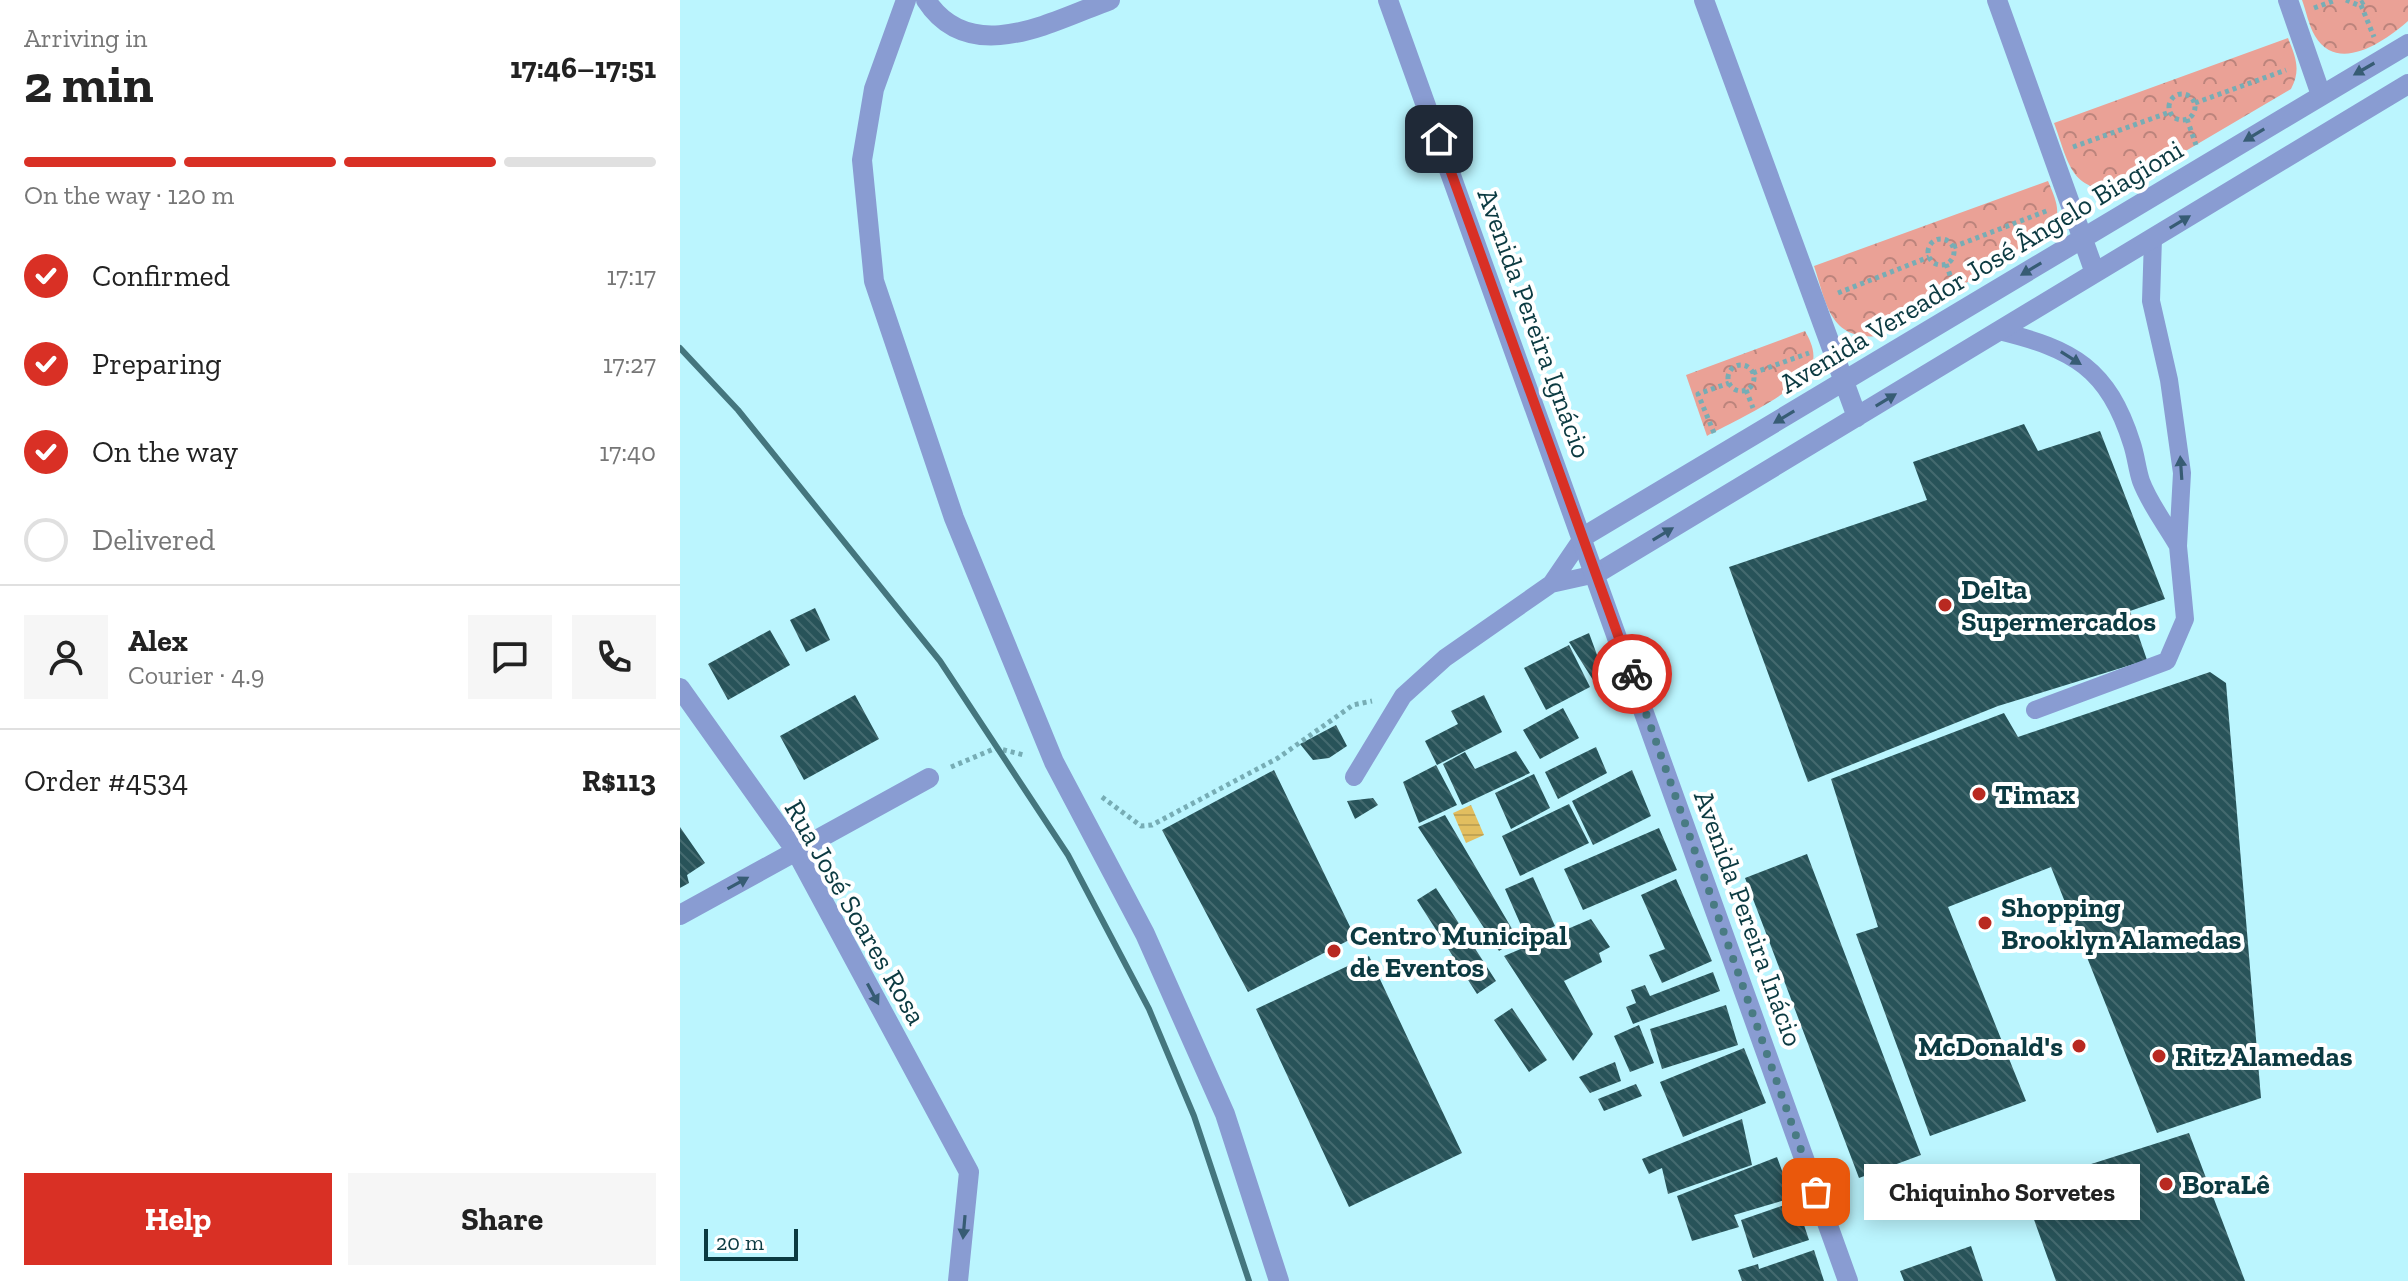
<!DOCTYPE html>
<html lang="en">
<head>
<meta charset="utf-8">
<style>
	:root { --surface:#fff; --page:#f6f6f6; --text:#222; --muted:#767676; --line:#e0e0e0; --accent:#d93025 }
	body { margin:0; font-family:"Zilla Slab",serif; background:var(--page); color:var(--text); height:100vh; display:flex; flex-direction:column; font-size:30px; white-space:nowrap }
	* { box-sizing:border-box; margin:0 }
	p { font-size:26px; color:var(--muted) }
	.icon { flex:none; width:44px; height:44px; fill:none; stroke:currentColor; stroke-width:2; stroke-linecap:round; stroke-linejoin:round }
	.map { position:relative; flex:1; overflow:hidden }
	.sheet { display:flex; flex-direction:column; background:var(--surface); width:680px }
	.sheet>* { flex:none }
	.scale { position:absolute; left:24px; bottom:20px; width:94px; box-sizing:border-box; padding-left:8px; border:4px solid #0b3a41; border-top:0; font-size:22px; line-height:28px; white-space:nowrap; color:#0b3a41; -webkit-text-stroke:6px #fff; paint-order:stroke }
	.pin { position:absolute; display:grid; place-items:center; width:68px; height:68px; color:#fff; margin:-34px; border-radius:16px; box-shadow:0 4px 12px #0006 }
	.courier { position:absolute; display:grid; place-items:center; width:80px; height:80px; margin:-40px; border:6px solid #d93025; border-radius:50%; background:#fff; color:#222; box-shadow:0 2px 10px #0007 }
	.bubble { position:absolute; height:56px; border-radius:0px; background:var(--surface); box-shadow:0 4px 20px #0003; font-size:26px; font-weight:800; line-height:56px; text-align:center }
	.headline em { font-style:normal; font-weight:800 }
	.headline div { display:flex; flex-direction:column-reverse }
	.headline { display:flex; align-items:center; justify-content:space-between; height:136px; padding:0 24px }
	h1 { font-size:52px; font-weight:800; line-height:60px }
	.bar { display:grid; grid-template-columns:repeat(4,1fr); gap:12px 8px; align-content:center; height:96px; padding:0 24px }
	.bar i { height:10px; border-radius:6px; background:var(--line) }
	.bar .selected { background:var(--accent) }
	.bar p { grid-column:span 4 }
	.line { display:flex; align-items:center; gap:20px; padding:0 24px; border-top:2px solid var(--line) }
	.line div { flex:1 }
	.round { display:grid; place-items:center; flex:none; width:84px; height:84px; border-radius:0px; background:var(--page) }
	ol { padding:0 24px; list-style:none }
	li { display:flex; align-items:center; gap:24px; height:88px }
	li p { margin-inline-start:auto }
	li .icon { padding:8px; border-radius:50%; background:var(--accent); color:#fff; stroke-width:4 }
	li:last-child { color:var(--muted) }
	li i { width:44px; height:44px; border:4px solid var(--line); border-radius:50% }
	.cta { display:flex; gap:16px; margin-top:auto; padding:16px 24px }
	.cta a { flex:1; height:92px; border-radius:0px; background:var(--accent); color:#fff; font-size:32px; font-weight:800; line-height:92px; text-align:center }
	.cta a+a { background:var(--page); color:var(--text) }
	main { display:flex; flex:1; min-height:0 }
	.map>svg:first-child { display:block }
	.park { fill:url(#park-crowns) }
	.water { fill:url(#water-rules) }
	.building { fill:url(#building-back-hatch) }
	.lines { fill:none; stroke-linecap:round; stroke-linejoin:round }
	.path { stroke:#77adb5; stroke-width:5; stroke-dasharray:4 4; stroke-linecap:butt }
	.service { stroke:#899cd2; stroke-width:18 }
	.minor { stroke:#899cd2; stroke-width:20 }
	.tertiary { stroke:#899cd2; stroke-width:20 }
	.rail { stroke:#44767e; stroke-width:6 }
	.oneway { fill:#375c74 }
	.done { stroke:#497b83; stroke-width:8; stroke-dasharray:0 14.4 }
	.route { stroke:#d93025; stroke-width:10 }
	.poi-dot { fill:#b82921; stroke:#fff; stroke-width:3 }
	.labels { text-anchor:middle; stroke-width:8; stroke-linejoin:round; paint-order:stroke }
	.street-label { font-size:28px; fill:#0b3a41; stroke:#fff }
	.poi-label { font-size:28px; font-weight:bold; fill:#0b3a41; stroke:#fff; text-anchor:start }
</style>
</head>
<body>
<main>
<section class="sheet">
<div class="headline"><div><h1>2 min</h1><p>Arriving in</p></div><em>17:46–17:51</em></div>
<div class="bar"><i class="selected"></i><i class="selected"></i><i class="selected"></i><i></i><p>On the way · 120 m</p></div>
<ol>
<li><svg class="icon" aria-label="check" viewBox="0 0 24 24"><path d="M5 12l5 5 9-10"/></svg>Confirmed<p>17:17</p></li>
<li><svg class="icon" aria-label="check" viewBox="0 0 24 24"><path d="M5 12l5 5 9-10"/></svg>Preparing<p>17:27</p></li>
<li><svg class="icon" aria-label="check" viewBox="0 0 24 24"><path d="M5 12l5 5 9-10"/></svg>On the way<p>17:40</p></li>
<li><i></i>Delivered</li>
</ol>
<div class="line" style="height:144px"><a class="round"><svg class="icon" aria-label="person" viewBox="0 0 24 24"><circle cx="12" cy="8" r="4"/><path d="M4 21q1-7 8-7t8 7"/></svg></a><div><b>Alex</b><p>Courier · 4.9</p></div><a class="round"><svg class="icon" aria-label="chat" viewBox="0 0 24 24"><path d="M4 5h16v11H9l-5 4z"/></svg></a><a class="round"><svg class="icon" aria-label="phone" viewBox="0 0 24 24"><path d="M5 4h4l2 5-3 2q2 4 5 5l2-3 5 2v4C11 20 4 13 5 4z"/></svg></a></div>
<div class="line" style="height:104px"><div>Order #4534</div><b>R$113</b></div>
<div class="cta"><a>Help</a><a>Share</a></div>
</section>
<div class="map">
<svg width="1728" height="1281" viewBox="0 0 1728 1281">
	<defs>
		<pattern id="park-crowns" width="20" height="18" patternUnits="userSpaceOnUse" patternTransform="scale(2)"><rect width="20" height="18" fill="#eaa196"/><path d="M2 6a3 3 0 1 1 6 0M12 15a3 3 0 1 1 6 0" fill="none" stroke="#bc847c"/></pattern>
		<pattern id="water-rules" width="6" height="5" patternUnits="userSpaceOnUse" patternTransform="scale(2)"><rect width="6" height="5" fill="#e2be5f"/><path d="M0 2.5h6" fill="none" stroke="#c1a454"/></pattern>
		<pattern id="building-back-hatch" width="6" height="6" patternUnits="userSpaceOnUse" patternTransform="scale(2)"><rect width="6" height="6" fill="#285359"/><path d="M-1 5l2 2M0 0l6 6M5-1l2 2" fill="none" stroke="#446a6f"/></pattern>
	</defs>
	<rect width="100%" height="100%" fill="#bbf5fe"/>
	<path class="park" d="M1622,0H1728V21C1704,42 1658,74 1635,36C1629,26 1626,11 1622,0Z
		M1608,38C1616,58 1621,70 1611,89L1441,189C1390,193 1389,163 1374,123Z
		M1368,181C1376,200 1382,212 1372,230L1200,336C1150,341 1147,305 1134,266Z
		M1125,331C1130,340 1135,350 1133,361C1128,388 1052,422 1027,436L1006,375Z"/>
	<path class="water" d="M791,805L804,835L786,843L773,813Z"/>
	<path class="building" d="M1344,424L1358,451L1420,431L1485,599L1450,611L1467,660L1318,706L1128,782L1049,567L1247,500L1233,462Z
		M135,608L150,640L126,652L110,620Z
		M90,630L110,665L48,700L28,664Z
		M909,633L924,674L913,680L889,642Z
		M889,645L910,687L866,710L844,668Z
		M1530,672L1546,683L1581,1098L1477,1133L1371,867L1268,907L1346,1101L1250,1136L1176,934L1198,927L1151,779L1324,713L1338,737Z
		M175,695L199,739L124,780L100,736Z
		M804,695L822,732L757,765L745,741L778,724L771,711Z
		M883,708L899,738L860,759L843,730Z
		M656,725L667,746L649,758L633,760L620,744Z
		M916,747L927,773L878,799L865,772Z
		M836,751L850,773L782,805L763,764L785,752L795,769Z
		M756,765L777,805L739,823L723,782Z
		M594,770L675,937L568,992L482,830Z
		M952,770L971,816L913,845L892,801Z
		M854,774L870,808L831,829L815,793Z
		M693,798L698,805L675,819L667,801Z
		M889,804L909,843L840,876L822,836Z
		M765,815L838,939L819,951L738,827Z
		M0,827L25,863L7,875L9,883L0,888Z
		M979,828L997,870L903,910L884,869Z
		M1127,854L1241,1155L1179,1178L1065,878Z
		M853,877L875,926L847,939L825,889Z
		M996,879L1032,961L982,983L969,955L985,949L961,895Z
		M756,888L816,981L797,994L737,900Z
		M911,919L930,947L919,953L922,962L884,981L913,1034L893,1061L824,956Z
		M689,956L782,1153L669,1207L576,1009Z
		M1033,972L1040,991L953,1024L946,1007L956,1003L951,990L965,985L970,996Z
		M1046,1005L1058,1045L982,1069L970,1029Z
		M832,1008L867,1060L849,1072L814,1020Z
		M959,1025L974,1063L950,1072L934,1036Z
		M1064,1048L1086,1103L1003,1137L980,1082Z
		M935,1062L941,1081L910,1093L899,1077Z
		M956,1084L962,1096L924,1111L918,1099Z
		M1062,1119L1072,1165L988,1194L982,1168L969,1174L962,1159Z
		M1509,1133L1565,1281H1376L1342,1186Z
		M1097,1157L1112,1198L1054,1215L1059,1227L1012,1241L997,1196Z
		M1116,1201L1129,1240L1073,1258L1061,1220Z
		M1291,1246L1303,1281H1224L1220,1271Z
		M1134,1250L1144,1281H1062L1058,1270L1078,1264L1079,1269Z"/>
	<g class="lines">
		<path class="path" d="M1666,0L1678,5L1687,0
			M1681,5L1694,37
			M1634,8L1656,0
			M1489 107a13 13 0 1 1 26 0a13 13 0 1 1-26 0Z
			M1515,103L1606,70
			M1507,119L1516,145
			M1393,147L1490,112
			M1248 252a13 13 0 1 1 26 0a13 13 0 1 1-26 0Z
			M1273,247L1369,210
			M1266,264L1274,286
			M1158,293L1249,257
			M1048 378a13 13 0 1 1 26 0a13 13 0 1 1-26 0Z
			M1073,373L1129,353
			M1066,390L1073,408
			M1034,433L1018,394L1049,383
			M271,767L316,748L344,755
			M422,797L461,826L472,825L598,758L673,705L692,701"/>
		<path class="service" d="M1319,331C1393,349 1428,368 1452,444C1456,456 1457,469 1461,481C1469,503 1486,525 1498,546
			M871,584L916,574
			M1355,710L1487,661L1505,619L1498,546L1502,473L1489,380L1471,301L1473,238
			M674,777L723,696L765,658L871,584L903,537"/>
		<path class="minor" d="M226,0L194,89L182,160L194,281L274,518L374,762L465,934L545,1114L599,1281
			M246,0C290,68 373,21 430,0
			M1024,0L1177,417
			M1317,0L1415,273
			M1608,0L1641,95
			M903,537L1728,44
			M916,574L1728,84
			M0,688L116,851L289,1172L278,1281
			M0,915L249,778"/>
		<path class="tertiary" d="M708,0L1168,1281"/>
		<path class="rail" d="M0,348L58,410L260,661L388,855L469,1009L514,1116L569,1281"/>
	</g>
	<defs><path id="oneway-solid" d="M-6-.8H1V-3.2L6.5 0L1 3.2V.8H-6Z" transform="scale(2)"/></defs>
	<g class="oneway">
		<use href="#oneway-solid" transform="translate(1684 69) rotate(150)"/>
		<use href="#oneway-solid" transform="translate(1574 135) rotate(149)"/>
		<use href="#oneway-solid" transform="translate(1500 222) rotate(-31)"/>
		<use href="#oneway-solid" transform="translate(1351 269) rotate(149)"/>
		<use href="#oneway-solid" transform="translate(1391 358) rotate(32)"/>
		<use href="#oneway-solid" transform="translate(1206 400) rotate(-31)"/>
		<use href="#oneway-solid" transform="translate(1104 417) rotate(149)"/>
		<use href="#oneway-solid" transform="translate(1501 468) rotate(-94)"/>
		<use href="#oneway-solid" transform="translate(983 534) rotate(-31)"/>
		<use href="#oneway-solid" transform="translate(58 883) rotate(-29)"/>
		<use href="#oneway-solid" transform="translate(193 994) rotate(62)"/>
		<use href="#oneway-solid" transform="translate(284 1227) rotate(95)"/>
	</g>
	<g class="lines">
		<path class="done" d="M952,674L1136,1192"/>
		<path class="route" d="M759,139L952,674"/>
	</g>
	<g class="poi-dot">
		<circle cx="1265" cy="605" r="8"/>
		<circle cx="1299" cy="794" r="8"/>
		<circle cx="1305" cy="923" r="8"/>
		<circle cx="654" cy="951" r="8"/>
		<circle cx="1399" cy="1046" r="8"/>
		<circle cx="1479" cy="1056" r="8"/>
		<circle cx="1486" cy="1184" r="8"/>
	</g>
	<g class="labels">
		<g class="street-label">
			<text transform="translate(1301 266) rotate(-31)" y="10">Avenida Vereador José Ângelo Biagioni</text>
			<text transform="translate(855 323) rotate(70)" y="10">Avenida Pereira Ignácio</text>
			<text transform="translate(176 912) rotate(60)" y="10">Rua José Soares Rosa</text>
			<text transform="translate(1069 918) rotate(70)" y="10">Avenida Pereira Inácio</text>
		</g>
		<g class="poi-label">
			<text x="1281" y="599">Delta<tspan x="1281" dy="32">Supermercados</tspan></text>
			<text x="1315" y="804">Timax</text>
			<text x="1321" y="917">Shopping<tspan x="1321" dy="32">Brooklyn Alamedas</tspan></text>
			<text x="670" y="945">Centro Municipal<tspan x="670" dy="32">de Eventos</tspan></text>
			<text x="1383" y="1056" text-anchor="end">McDonald's</text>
			<text x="1495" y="1066">Ritz Alamedas</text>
			<text x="1502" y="1194">BoraLê</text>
		</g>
	</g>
</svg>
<div class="scale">20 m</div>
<div class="pin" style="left:1136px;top:1192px;background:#ea580c"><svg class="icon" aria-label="bag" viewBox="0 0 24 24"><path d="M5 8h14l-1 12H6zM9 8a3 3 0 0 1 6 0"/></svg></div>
<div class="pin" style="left:759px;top:139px;background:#1f2937"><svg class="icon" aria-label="home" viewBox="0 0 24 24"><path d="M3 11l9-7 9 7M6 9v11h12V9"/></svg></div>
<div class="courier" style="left:952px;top:674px"><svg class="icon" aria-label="bike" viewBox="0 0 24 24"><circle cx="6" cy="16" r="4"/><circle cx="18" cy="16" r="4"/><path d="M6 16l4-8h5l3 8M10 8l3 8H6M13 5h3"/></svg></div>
<div class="bubble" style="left:1184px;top:1164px;width:276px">Chiquinho Sorvetes</div>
</div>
</main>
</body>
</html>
